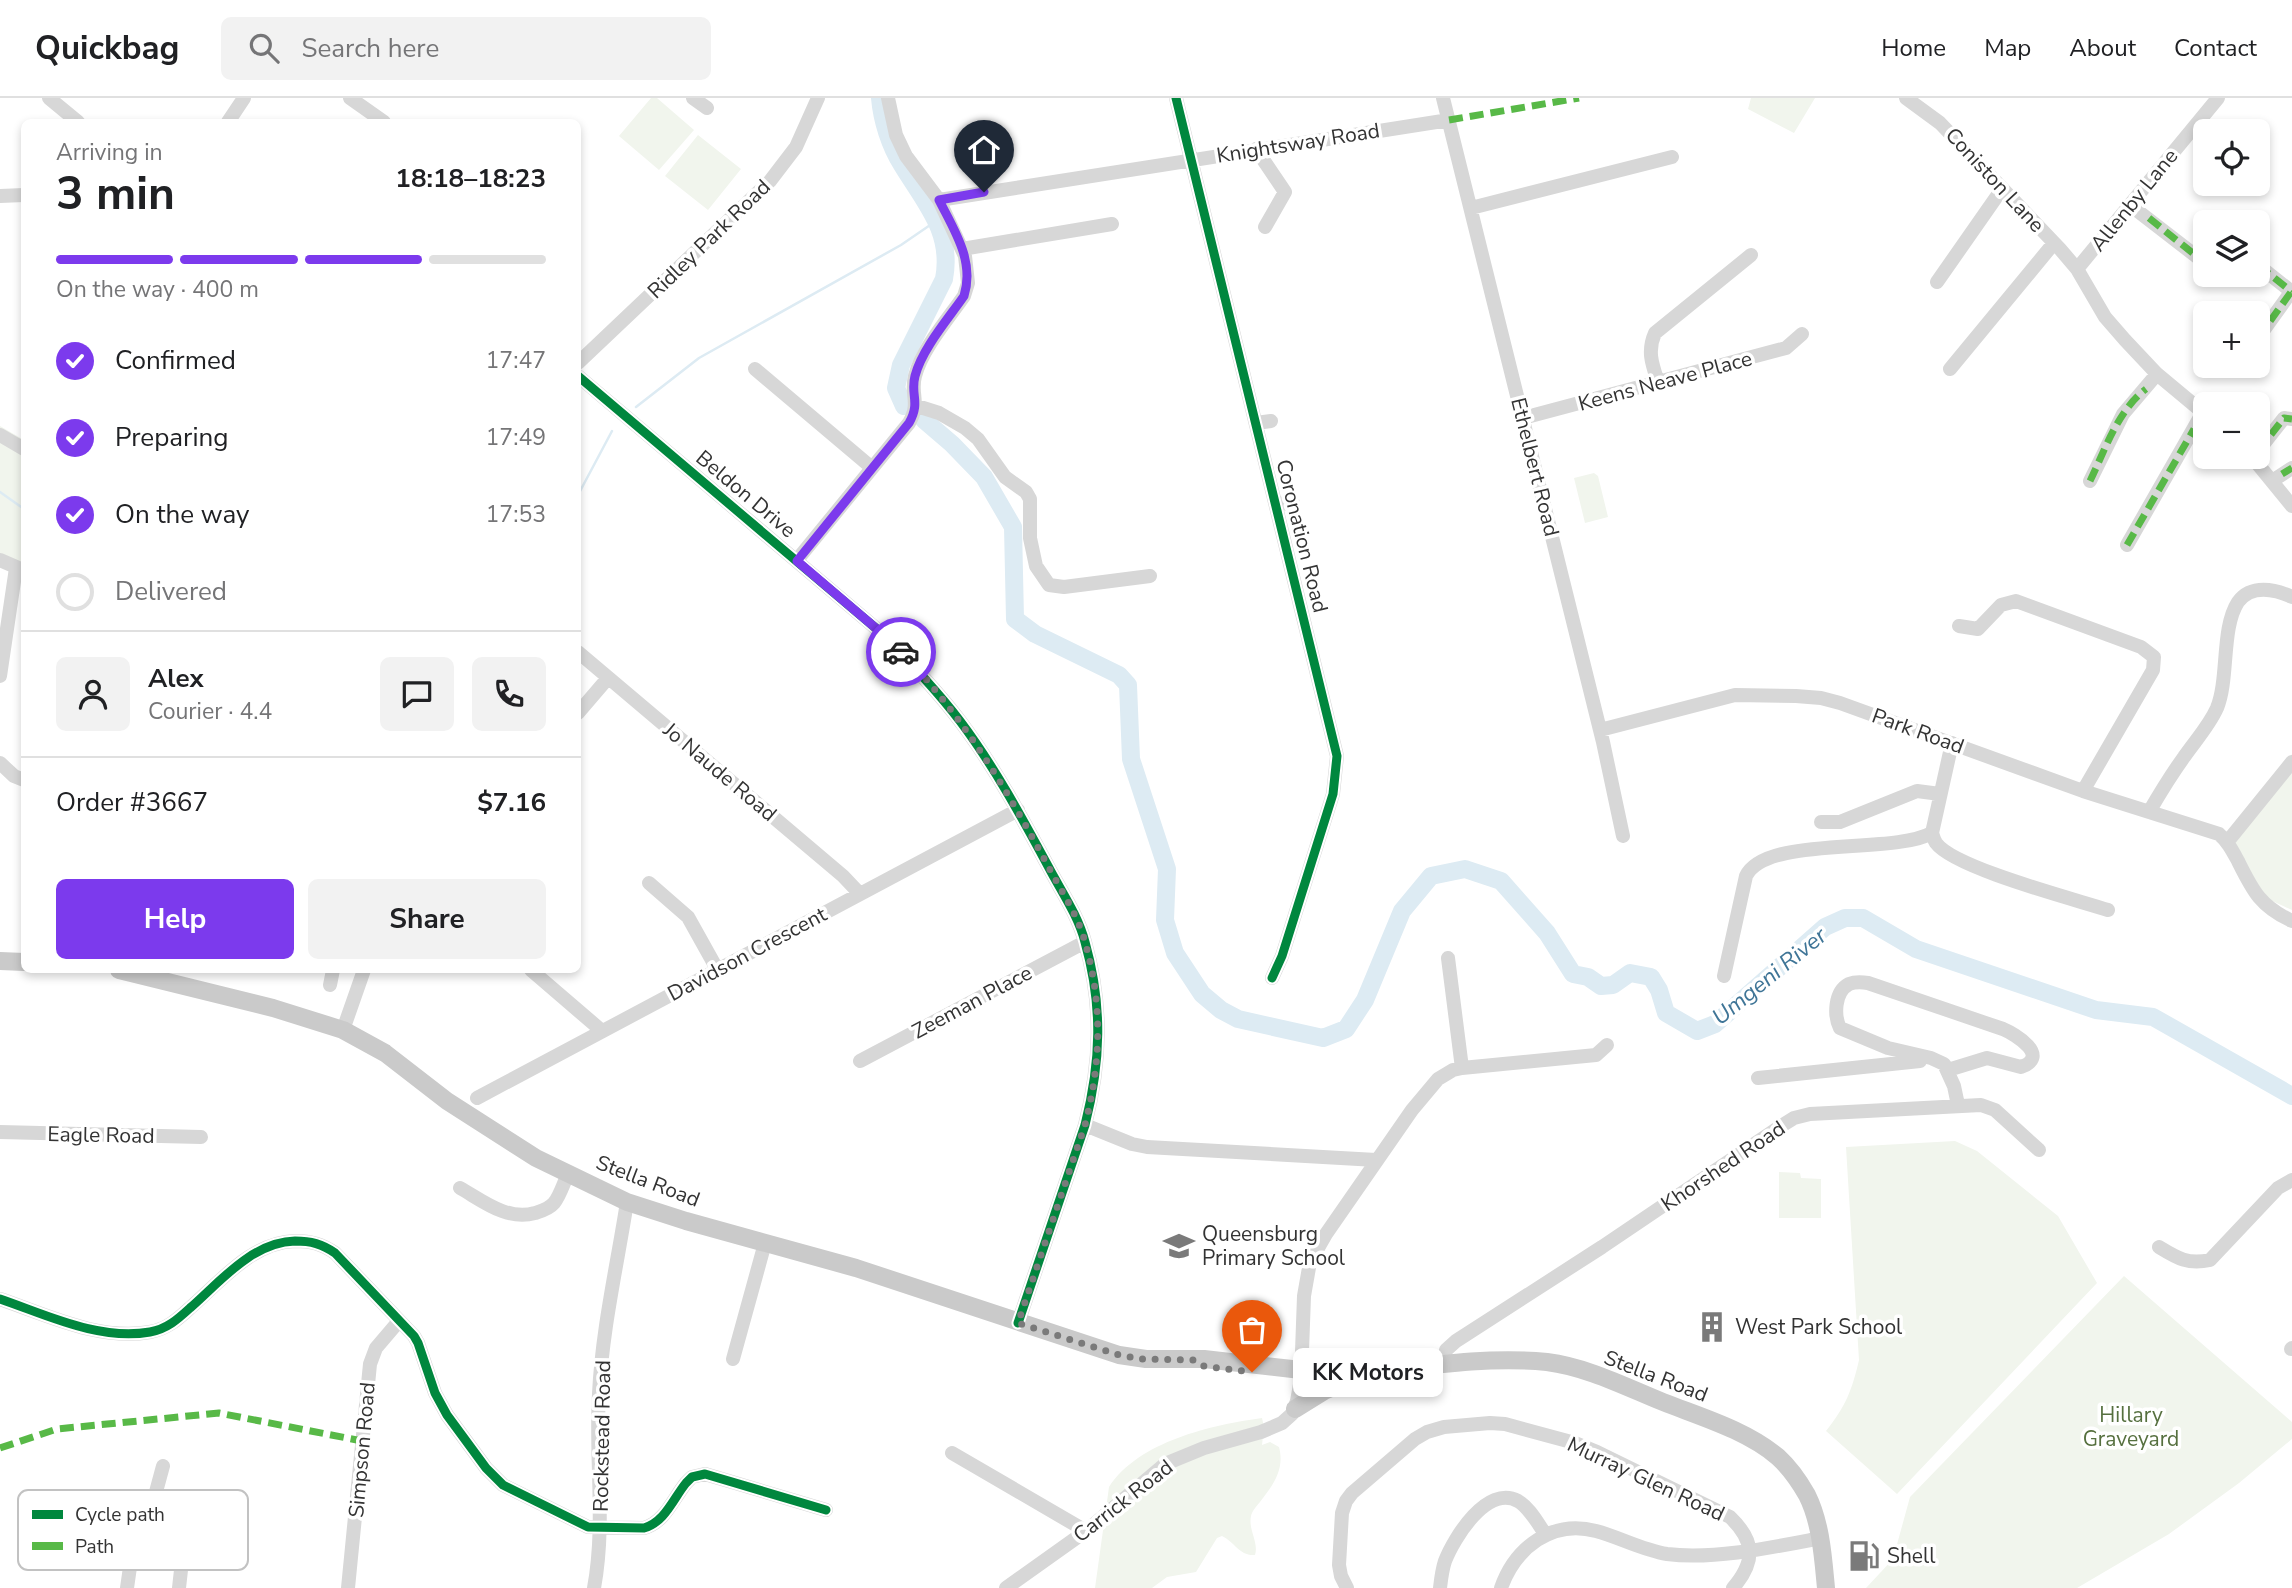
<!DOCTYPE html>
<html lang="en">
<head>
<meta charset="utf-8">
<style>
	:root { --surface:#fff; --page:#f2f2f2; --text:#202124; --muted:#757577; --line:#e0e0e0; --accent:#7c3aed }
	body { margin:0; font-family:"Nunito Sans",sans-serif; background:var(--page); color:var(--text); height:100vh; display:flex; flex-direction:column; font-size:26px; white-space:nowrap }
	* { box-sizing:border-box; margin:0 }
	p { font-size:23px; color:var(--muted) }
	.icon { flex:none; width:38px; height:38px; fill:none; stroke:currentColor; stroke-width:2; stroke-linecap:round; stroke-linejoin:round }
	.map { position:relative; flex:1; overflow:hidden }
	.panel { position:absolute; left:21px; top:21px; width:560px; height:854px; display:flex; flex-direction:column; background:var(--surface); border-radius:10px; box-shadow:0 4px 10px #0003 }
	.panel>* { flex:none }
	.fabs { position:absolute; left:2193px; top:21px; display:grid; gap:14px }
	.fabs a { display:grid; place-items:center; width:77px; height:77px; border-radius:10px; background:var(--surface); box-shadow:0 4px 10px #0003; font-size:35px }
	.pin { position:absolute; display:grid; place-items:center; width:60px; height:60px; color:#fff; margin:-72px -30px; border-radius:50% 50% 50% 0; rotate:-45deg; box-shadow:0 0 7px #0007 }
	.pin .icon { rotate:45deg }
	.courier { position:absolute; display:grid; place-items:center; width:70px; height:70px; margin:-35px; border:5px solid #7c3aed; border-radius:50%; background:#fff; color:#222; box-shadow:0 2px 9px #0007 }
	.bubble { position:absolute; height:49px; border-radius:10px; background:var(--surface); box-shadow:0 4px 10px #0003; font-size:23px; font-weight:700; line-height:49px; text-align:center }
	.headline em { font-style:normal; font-weight:700 }
	.headline div { display:flex; flex-direction:column-reverse }
	.headline { display:flex; align-items:center; justify-content:space-between; height:119px; padding:0 35px }
	h1 { font-size:46px; font-weight:700; line-height:52px }
	.bar { display:grid; grid-template-columns:repeat(4,1fr); gap:10px 7px; align-content:center; height:84px; padding:0 35px }
	.bar i { height:9px; border-radius:5px; background:var(--line) }
	.bar .active { background:var(--accent) }
	.bar p { grid-column:span 4 }
	.line { display:flex; align-items:center; gap:18px; padding:0 35px; border-top:2px solid var(--line) }
	.line div { flex:1 }
	.round { display:grid; place-items:center; flex:none; width:74px; height:74px; border-radius:10px; background:var(--page) }
	ol { padding:0 35px; list-style:none }
	li { display:flex; align-items:center; gap:21px; height:77px }
	li p { margin-inline-start:auto }
	li .icon { padding:7px; border-radius:50%; background:var(--accent); color:#fff; stroke-width:4 }
	li:last-child { color:var(--muted) }
	li i { width:38px; height:38px; border:4px solid var(--line); border-radius:50% }
	.button { display:flex; gap:14px; margin-top:auto; padding:14px 35px }
	.button a { flex:1; height:80px; border-radius:10px; background:var(--accent); color:#fff; font-size:28px; font-weight:700; line-height:80px; text-align:center }
	.button a+a { background:var(--page); color:var(--text) }
	header { display:flex; align-items:center; gap:42px; box-sizing:border-box; height:98px; padding:0 35px; background:var(--surface); border-bottom:2px solid var(--line) }
	header strong { font-size:33px }
	nav { display:flex; gap:38px; margin-inline-start:auto; font-size:24px }
	.search { width:490px; height:63px; background:var(--page); display:flex; align-items:center; gap:18px; box-sizing:border-box; padding:0 24px; border-radius:10px; color:var(--muted); font-size:26px }
	.map>svg:first-child { display:block }
	.green { fill:#f1f5ed }
	.lines { fill:none; stroke-linecap:round; stroke-linejoin:round }
	.stream { stroke:#ddebf3; stroke-width:2.5 }
	.river { stroke:#ddebf3; stroke-width:18 }
	.minor { stroke:#d7d7d7; stroke-width:14 }
	.major { stroke:#cacaca; stroke-width:18 }
	.quiet { stroke:#58b947; stroke-width:7; stroke-dasharray:14 7; stroke-linecap:butt }
	.cycleway-casing { stroke:#fff; stroke-width:13 }
	.cycleway { stroke:#00873e; stroke-width:9 }
	.done { stroke:#7a7a7a; stroke-width:7; stroke-dasharray:0 12.6 }
	.route { stroke:#7c3aed; stroke-width:9 }
	.labels { text-anchor:middle; stroke-width:7; stroke-linejoin:round; paint-order:stroke }
	.street-label { font-size:21px; fill:#333; stroke:#fff }
	.poi-label { font-size:21px; fill:#333; stroke:#fff; text-anchor:start }
	.park-label { font-size:21px; fill:#56703f; stroke:#fff }
	.water-label { font-size:23px; font-style:italic; fill:#3f7597; stroke:#fff }
	.key { fill:#fff; stroke:#c2c2c2; stroke-width:2 }
	.key-label { font-size:19px; fill:#333 }
</style>
</head>
<body>
<header>
<strong>Quickbag</strong>
<div class="search"><svg class="icon" aria-label="search" viewBox="0 0 24 24"><circle cx="10" cy="10" r="6"/><path d="M15 15l6 6"/></svg>Search here</div>
<nav><a>Home</a><a>Map</a><a>About</a><a>Contact</a></nav>
</header>
<div class="map">
<svg width="2292" height="1490" viewBox="0 0 2292 1490">
	<rect width="100%" height="100%" fill="#fff"/>
	<path class="green" d="M651,0H657L694,32L659,72L619,38Z
		M1751,0H1815L1794,35L1748,11Z
		M698,37L741,71L708,112L665,78Z
		M0,328L24,342V468L0,456Z
		M1594,375L1598,378L1608,419L1585,425L1574,380Z
		M2292,656V812L2266,800L2232,742Z
		M1955,1043L1977,1053L2058,1118L2097,1185L1897,1396L1826,1333C1846,1308 1852,1292 1859,1262L1846,1049Z
		M1779,1074L1800,1075L1801,1080L1821,1081V1120H1779Z
		M2124,1178L2292,1324V1341L2239,1385L2169,1436L2077,1490H1866L1893,1461L1910,1399Z
		M1262,1320L1264,1329L1262,1347L1270,1344L1279,1349C1285,1372 1273,1387 1260,1404C1256,1409 1252,1413 1251,1418C1248,1432 1259,1444 1255,1457C1239,1458 1235,1444 1222,1438L1217,1440L1196,1474L1167,1479L1152,1490H1095L1109,1389C1139,1343 1212,1327 1262,1320Z"/>
	<g class="lines">
		<path class="stream" d="M636,309L699,260L901,147L936,123
			M0,394L24,411
			M578,397L612,333"/>
		<path class="river" d="M880,0C882,23 890,48 902,67C925,105 953,134 944,181L901,267L896,290L904,308
			M924,322L952,346L984,379L1013,429L1015,521L1035,536L1119,577L1128,587L1131,661L1167,771L1165,822L1175,855L1202,896L1221,912L1238,921L1323,940L1346,931L1365,902L1402,813L1431,778L1465,771L1501,783L1547,835L1573,876L1588,879L1601,888L1613,887L1630,875L1651,879L1659,892L1666,915L1697,933L1715,926L1825,829L1845,820H1863L1916,851L2096,912L2153,919L2292,998"/>
		<path class="minor" d="M49,0L78,24
			M350,0L384,24
			M693,0L707,10
			M1176,0L1337,658L1333,696L1282,858L1272,880
			M1443,0L1603,644L1623,738
			M1906,0L1940,25L2060,151L2077,171L2105,219L2125,242L2157,276L2205,316
			M228,24L244,0
			M1256,51L1285,94L1265,129
			M0,98L24,97
			M939,102L1449,22
			M2130,107L2205,165
			M1471,110L1672,59
			M2243,124L2244,123
			M962,151L1112,126
			M2258,167L2292,194
			M2077,171L2218,0
			M1937,184L2002,91
			M2258,240L2291,194
			M578,265L770,83L796,49L818,0
			M755,271L871,369
			M1950,271L2054,145
			M578,278L878,532C907,561 935,590 960,623C994,668 1021,718 1048,768C1061,793 1078,817 1085,844C1103,908 1101,964 1085,1027L1018,1225
			M1658,284C1652,266 1647,253 1655,235L1751,157
			M917,308L939,315L965,330L978,341L1005,379L1026,394L1030,401V440L1036,468L1049,487L1064,489L1150,478
			M1523,320L1786,250L1802,236
			M1256,325L1271,323
			M0,337L24,351
			M2258,353L2284,320L2292,321
			M2252,359L2292,408
			M2090,383L2123,316L2157,276
			M2272,383L2292,370
			M1277,406L1293,405
			M2127,447L2203,314
			M0,462L23,472
			M797,462L909,325C921,304 910,297 915,278C922,251 948,221 964,198L968,185L965,158L939,102L906,58L896,37L888,0
			M1959,528L1978,531L2001,507L2016,503L2141,549L2154,559L2153,572L2083,693
			M578,554L843,778L860,796
			M0,578L16,470
			M578,615L608,580
			M1600,632L1735,597L1796,598L1821,600L1840,605L2083,693L2219,736C2228,744 2232,752 2238,763C2253,793 2260,808 2292,823
			M0,665L14,678L24,682
			M2149,714C2160,695 2171,677 2184,659C2195,643 2209,628 2217,610C2229,581 2221,530 2238,504C2251,486 2275,491 2292,499
			M1821,724H1840L1917,693L1940,696
			M1932,735C1933,738 1934,742 1936,745C1954,770 2074,801 2108,812
			M2228,743L2292,664
			M649,785L688,819L717,871
			M1448,860L1462,970
			M531,872L602,933
			M1724,878L1746,778C1766,737 1892,757 1932,735L1952,645
			M330,887L333,872
			M343,932L364,872
			M860,963L1085,844
			M1948,972L1987,960L2021,969C2051,958 2015,936 2003,931L1868,885C1862,884 1854,884 1849,886C1834,894 1834,918 1840,930L1888,950L1931,960L1944,966L1954,988L1958,1007
			M1758,980L1920,963
			M477,1000L1018,712
			M1085,1027L1132,1046L1147,1049L1376,1062
			M0,1034L201,1039
			M460,1090C483,1103 507,1123 535,1115C541,1113 549,1111 554,1105C560,1098 564,1084 568,1076
			M2159,1149C2177,1160 2188,1167 2210,1162L2278,1090L2292,1082
			M0,1201C47,1217 99,1243 150,1234C167,1231 178,1221 190,1210C220,1184 252,1144 295,1143C311,1143 322,1146 335,1155L414,1238L418,1245L435,1295L447,1317L486,1370L503,1387L588,1429L644,1430C665,1424 673,1401 686,1385L692,1379L705,1376L826,1412
			M2291,1251L2292,1250
			M733,1261L765,1145
			M1444,1266L1446,1252L1456,1243L1602,1149L1781,1028L1794,1020L1810,1016L1981,1007L1995,1012L2039,1052
			M952,1355L1086,1433
			M127,1490L133,1448L150,1416L163,1368
			M179,1490L181,1472
			M348,1490L370,1266L376,1250L399,1223
			M594,1490C606,1426 595,1361 599,1296C602,1232 617,1168 627,1104
			M1006,1490L1086,1433L1165,1366L1204,1350L1261,1334L1282,1325L1292,1316L1297,1303L1301,1281L1304,1198L1310,1164L1326,1136L1412,1012L1438,981L1453,972L1462,970L1596,957L1607,947
			M1347,1490L1341,1478L1339,1467L1342,1415L1346,1403L1352,1395L1415,1341L1427,1334L1444,1329L1490,1325L1505,1326L1575,1345L1597,1354L1730,1419C1755,1443 1756,1463 1733,1490
			M1440,1490C1441,1481 1442,1472 1445,1463C1454,1440 1487,1386 1518,1403C1530,1410 1538,1426 1546,1437
			M1501,1490C1515,1450 1552,1421 1596,1433C1619,1439 1642,1452 1667,1456C1714,1462 1774,1449 1821,1440"/>
		<path class="major" d="M0,863L24,864
			M119,872L273,910L343,932L385,955L447,1003L536,1060L627,1104L686,1123L856,1170L1119,1257L1146,1261H1204L1301,1272H1358L1367,1275
			M1358,1279L1367,1275C1427,1268 1487,1258 1547,1264C1587,1269 1626,1289 1663,1304C1701,1319 1746,1332 1778,1359C1789,1369 1799,1383 1807,1397C1821,1425 1823,1459 1826,1490
			M1295,1311L1324,1293L1358,1279"/>
		<path class="quiet" d="M1449,22L1579,0
			M2149,120L2205,165
			M2243,124L2244,123
			M2258,167L2292,194
			M2258,240L2291,194
			M2258,353L2284,320L2292,321
			M2282,376L2292,370
			M2090,383C2105,352 2118,312 2146,291
			M2127,447L2194,331
			M0,1350L57,1331L219,1315L362,1343"/>
		<defs>
			<path id="cycleway" d="M1176,0L1337,658L1333,696L1282,858L1272,880
				M578,278L878,532C907,561 935,590 960,623C994,668 1021,718 1048,768C1061,793 1078,817 1085,844C1103,908 1101,964 1085,1027L1018,1225
				M0,1201C47,1217 99,1243 150,1234C167,1231 178,1221 190,1210C220,1184 252,1144 295,1143C311,1143 322,1146 335,1155L414,1238L418,1245L435,1295L447,1317L486,1370L503,1387L588,1429L644,1430C665,1424 673,1401 686,1385L692,1379L705,1376L826,1412"/>
		</defs>
		<use href="#cycleway" class="cycleway-casing"/>
		<use href="#cycleway" class="cycleway"/>
	</g>
	<g class="lines">
		<path class="done" d="M901,554C962,616 1007,692 1048,768C1061,793 1078,817 1085,844C1103,908 1101,964 1085,1027L1018,1225L1119,1257L1140,1261L1193,1262L1203,1268L1252,1274"/>
		<path class="route" d="M901,554L878,532L797,463L909,325C921,304 910,297 915,278C922,251 948,221 964,198C975,163 954,132 939,102L984,94"/>
	</g>
	<defs>
		<symbol id="school-bare" viewBox="-9 -9 18 18"><path d="M0-5L7-2L0 1L-7-2ZM-4 1L0 2.5L4 1V4Q0 6-4 4Z" fill="#7a7a7a" stroke="#fff" stroke-width="2.5" paint-order="stroke"/></symbol>
		<symbol id="building-bare" viewBox="-9 -9 18 18"><path d="M-4-6H4V6H1V3H-1V6H-4ZM-2.5-4.3h1.7v1.8h-1.7ZM.8-4.3h1.7v1.8H.8ZM-2.5-1h1.7V.8h-1.7ZM.8-1h1.7V.8H.8Z" fill="#7a7a7a" stroke="#fff" stroke-width="2.5" paint-order="stroke"/></symbol>
		<symbol id="fuel-bare" viewBox="-9 -9 18 18"><path d="M-5.5-6h7V0h2V4h1.3V-2.5L3-4.5l.8-.8L6-3V5H2.5V1h-1V6h-7ZM-4.2-4.7v3.2H.2V-4.7Z" fill="#7a7a7a" stroke="#fff" stroke-width="2.5" paint-order="stroke"/></symbol>
	</defs>
	<g fill-rule="evenodd">
		<use href="#school-bare" x="1157" y="1126" width="44" height="44"/>
		<use href="#building-bare" x="1690" y="1207" width="44" height="44"/>
		<use href="#fuel-bare" x="1842" y="1436" width="44" height="44"/>
	</g>
	<g class="labels">
		<g class="street-label">
			<text transform="translate(1298 45) rotate(-9)" y="7">Knightsway Road</text>
			<text transform="translate(1995 82) rotate(47)" y="7">Coniston Lane</text>
			<text transform="translate(2134 102) rotate(-51)" y="7">Allenby Lane</text>
			<text transform="translate(709 141) rotate(-44)" y="7">Ridley Park Road</text>
			<text transform="translate(1665 283) rotate(-15)" y="7">Keens Neave Place</text>
			<text transform="translate(1535 369) rotate(76)" y="7">Ethelbert Road</text>
			<text transform="translate(746 396) rotate(40)" y="7">Beldon Drive</text>
			<text transform="translate(1302 438) rotate(76)" y="7">Coronation Road</text>
			<text transform="translate(1918 633) rotate(20)" y="7">Park Road</text>
			<text transform="translate(720 674) rotate(40)" y="7">Jo Naude Road</text>
			<text transform="translate(747 856) rotate(-28)" y="7">Davidson Crescent</text>
			<text transform="translate(972 904) rotate(-28)" y="7">Zeeman Place</text>
			<text transform="translate(101 1037) rotate(1)" y="7">Eagle Road</text>
			<text transform="translate(1723 1068) rotate(-34)" y="7">Khorshed Road</text>
			<text transform="translate(648 1083) rotate(21)" y="7">Stella Road</text>
			<text transform="translate(1656 1278) rotate(21)" y="7">Stella Road</text>
			<text transform="translate(602 1338) rotate(-89)" y="7">Rockstead Road</text>
			<text transform="translate(362 1352) rotate(-85)" y="7">Simpson Road</text>
			<text transform="translate(1646 1381) rotate(25)" y="7">Murray Glen Road</text>
			<text transform="translate(1123 1403) rotate(-38)" y="7">Carrick Road</text>
		</g>
		<g class="poi-label">
			<text x="1202" y="1143">Queensburg<tspan x="1202" dy="24">Primary School</tspan></text>
			<text x="1735" y="1236">West Park School</text>
			<text x="1887" y="1465">Shell</text>
		</g>
		<g class="park-label">
			<text x="2131" y="1324">Hillary<tspan x="2131" dy="24">Graveyard</tspan></text>
		</g>
		<g class="water-label">
			<text transform="translate(1769 878) rotate(-39)" y="8">Umgeni River</text>
		</g>
	</g>
	<rect x="18" y="1392" width="230" height="80" rx="10" class="key"/>
	<rect x="32" y="1412" width="31" height="9" fill="#00873e"/>
	<rect x="32" y="1444" width="31" height="8" fill="#58b947"/>
	<g class="key-label">
		<text x="75" y="1423">Cycle path</text>
		<text x="75" y="1455">Path</text>
	</g>
</svg>
<div class="fabs">
<a><svg class="icon" aria-label="locate" viewBox="0 0 24 24"><circle cx="12" cy="12" r="6"/><path d="M12 2v4M12 18v4M2 12h4M18 12h4"/></svg></a>
<a><svg class="icon" aria-label="layers" viewBox="0 0 24 24"><path d="M12 4l9 5-9 5-9-5zM3 14l9 5 9-5"/></svg></a>
<a>+</a>
<a>−</a>
</div>
<div class="pin" style="left:1252px;top:1274px;background:#ea580c"><svg class="icon" aria-label="bag" viewBox="0 0 24 24"><path d="M5 8h14l-1 12H6zM9 8a3 3 0 0 1 6 0"/></svg></div>
<div class="pin" style="left:984px;top:94px;background:#1f2937"><svg class="icon" aria-label="home" viewBox="0 0 24 24"><path d="M3 11l9-7 9 7M6 9v11h12V9"/></svg></div>
<div class="courier" style="left:901px;top:554px"><svg class="icon" aria-label="car" viewBox="0 0 24 24"><path d="M5 17H2v-5l4-1 3-4h7l3 4 3 1v5h-3M9 17h6M6 11h13"/><circle cx="7" cy="17" r="2"/><circle cx="17" cy="17" r="2"/></svg></div>
<div class="bubble" style="left:1293px;top:1250px;width:150px">KK Motors</div>
<section class="panel">
<div class="headline"><div><h1>3 min</h1><p>Arriving in</p></div><em>18:18–18:23</em></div>
<div class="bar"><i class="active"></i><i class="active"></i><i class="active"></i><i></i><p>On the way · 400 m</p></div>
<ol>
<li><svg class="icon" aria-label="check" viewBox="0 0 24 24"><path d="M5 12l5 5 9-10"/></svg>Confirmed<p>17:47</p></li>
<li><svg class="icon" aria-label="check" viewBox="0 0 24 24"><path d="M5 12l5 5 9-10"/></svg>Preparing<p>17:49</p></li>
<li><svg class="icon" aria-label="check" viewBox="0 0 24 24"><path d="M5 12l5 5 9-10"/></svg>On the way<p>17:53</p></li>
<li><i></i>Delivered</li>
</ol>
<div class="line" style="height:126px"><a class="round"><svg class="icon" aria-label="person" viewBox="0 0 24 24"><circle cx="12" cy="8" r="4"/><path d="M4 21q1-7 8-7t8 7"/></svg></a><div><b>Alex</b><p>Courier · 4.4</p></div><a class="round"><svg class="icon" aria-label="chat" viewBox="0 0 24 24"><path d="M4 5h16v11H9l-5 4z"/></svg></a><a class="round"><svg class="icon" aria-label="phone" viewBox="0 0 24 24"><path d="M5 4h4l2 5-3 2q2 4 5 5l2-3 5 2v4C11 20 4 13 5 4z"/></svg></a></div>
<div class="line" style="height:91px"><div>Order #3667</div><b>$7.16</b></div>
<div class="button"><a>Help</a><a>Share</a></div>
</section>
</div>
</body>
</html>
